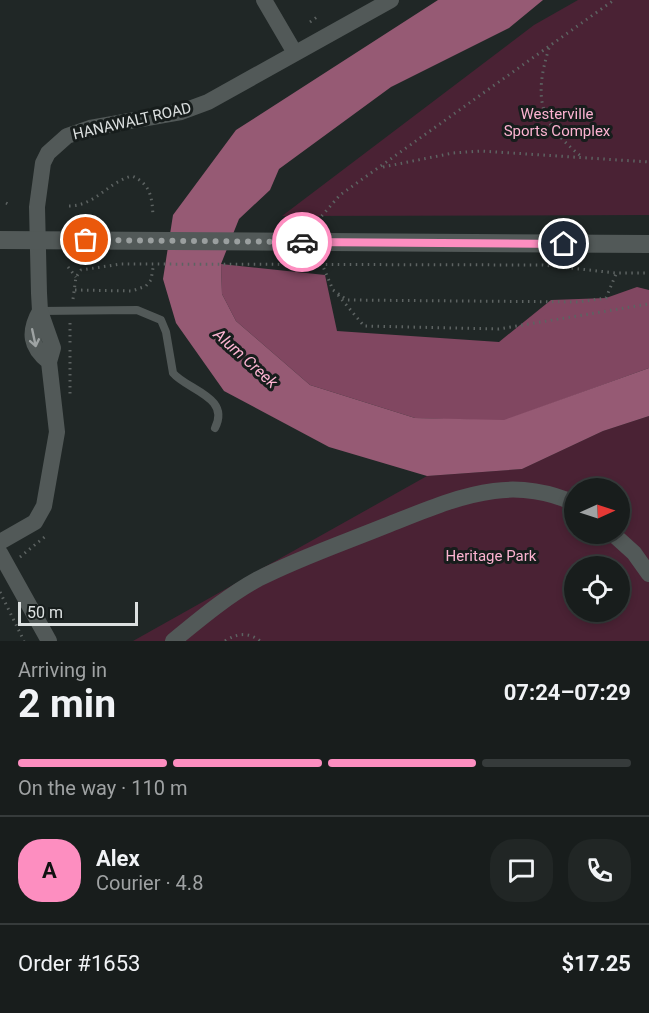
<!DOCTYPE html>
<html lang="en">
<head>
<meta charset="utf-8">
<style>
	:root { --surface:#181d1c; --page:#212625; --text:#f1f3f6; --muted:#9fa2a3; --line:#363b3b; --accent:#fd8ec0 }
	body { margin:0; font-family:Roboto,sans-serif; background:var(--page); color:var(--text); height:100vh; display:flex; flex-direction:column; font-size:22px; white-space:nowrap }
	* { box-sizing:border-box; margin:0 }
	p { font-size:20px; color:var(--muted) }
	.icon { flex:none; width:33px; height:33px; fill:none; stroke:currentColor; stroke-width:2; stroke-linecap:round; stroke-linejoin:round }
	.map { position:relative; height:641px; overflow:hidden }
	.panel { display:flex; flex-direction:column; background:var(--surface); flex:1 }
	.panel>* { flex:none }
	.needle { width:39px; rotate:87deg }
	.controls { position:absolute; left:564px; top:478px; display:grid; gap:12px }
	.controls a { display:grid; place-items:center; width:66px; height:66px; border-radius:50%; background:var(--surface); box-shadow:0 3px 9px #0003,0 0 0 2px var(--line); font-size:30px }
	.scale { position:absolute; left:18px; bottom:15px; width:120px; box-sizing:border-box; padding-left:6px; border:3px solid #dce0e0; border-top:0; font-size:16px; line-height:21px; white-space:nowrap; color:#dce0e0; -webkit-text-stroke:4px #171d1c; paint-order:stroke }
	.pin { position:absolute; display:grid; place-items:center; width:51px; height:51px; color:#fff; margin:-26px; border:3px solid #fff; border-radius:50%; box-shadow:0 2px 6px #0007 }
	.courier { position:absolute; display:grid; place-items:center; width:60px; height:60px; margin:-30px; border:4px solid #fd8ec0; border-radius:50%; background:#fff; color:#222; box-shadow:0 2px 8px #0007 }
	.head em { font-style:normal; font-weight:700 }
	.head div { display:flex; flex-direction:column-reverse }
	.head { display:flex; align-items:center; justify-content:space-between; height:102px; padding:0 18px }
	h1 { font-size:39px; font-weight:700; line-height:45px }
	.bar { display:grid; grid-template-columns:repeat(4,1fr); gap:9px 6px; align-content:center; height:72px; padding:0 18px }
	.bar i { height:8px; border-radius:4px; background:var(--line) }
	.bar .selected { background:var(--accent) }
	.bar p { grid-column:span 4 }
	.line { display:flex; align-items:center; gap:15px; padding:0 18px; border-top:2px solid var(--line) }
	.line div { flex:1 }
	.round { display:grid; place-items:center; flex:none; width:63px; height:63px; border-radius:24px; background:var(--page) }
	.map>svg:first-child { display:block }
	.green { fill:#4a2234; fill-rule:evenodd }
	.forest { fill:#814761 }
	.water { fill:#965a74 }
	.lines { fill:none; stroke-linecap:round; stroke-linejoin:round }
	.path { stroke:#5d6362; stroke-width:3; stroke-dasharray:1.5 4.5; stroke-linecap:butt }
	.lane { stroke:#525958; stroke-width:8 }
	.street { stroke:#525958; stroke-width:16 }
	.secondary { stroke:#525958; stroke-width:18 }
	.oneway { stroke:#9ea3a3 }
	.done { stroke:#9a9f9f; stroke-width:6; stroke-dasharray:0 10.8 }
	.route { stroke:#fd8ec0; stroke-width:8 }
	.labels { text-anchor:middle; stroke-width:6; stroke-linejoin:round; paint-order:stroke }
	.park-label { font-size:15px; fill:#fcb3d1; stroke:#171d1c }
	.street-label { font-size:15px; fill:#dce0e0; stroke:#171d1c }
	.water-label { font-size:16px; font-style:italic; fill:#fdb4d2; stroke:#171d1c }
</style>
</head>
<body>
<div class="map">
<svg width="649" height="641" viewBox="0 0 649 641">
	<rect width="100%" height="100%" fill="#202726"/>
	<path class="green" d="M578,0H649V215L282,216L534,25Z
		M649,416V641H133L427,476L522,469L603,431ZM574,489H620V534H574ZM574,567H620V612H574Z"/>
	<path class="forest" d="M221,264L325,275L337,331L499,342L551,300L606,298L637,287L649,290V368L503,421L415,418L310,385L236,321L222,294Z"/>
	<path class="water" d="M438,0H543L509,28L391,87L279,169L270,190L239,219L221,264L222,294L236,321L310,385L415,418L504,420L649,368V416L603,431L522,469L427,476L329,447L224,391L176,323L163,279L173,215L236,130Z"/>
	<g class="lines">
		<path class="path" d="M310,22L317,17
			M549,48C533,100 540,123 582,157
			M383,167L453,153L481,151L649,162
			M6,203L10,205
			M69,206C95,206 108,182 132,176C151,184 152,198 153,216
			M318,227L319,219L340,195L614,0
			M319,257L333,290L347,300L579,302L606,298L616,274
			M68,267L76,277
			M75,290L132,291L146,286L151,280L153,268
			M338,295L364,326L499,329L649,304
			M73,299L76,277L81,270L121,264L543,265L616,273H649
			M70,323V343
			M70,350V394
			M20,557L47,535
			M0,592L24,641
			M225,641C237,633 249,632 260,641"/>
		<path class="lane" d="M40,311L137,310L161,320L166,332L173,373C187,390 231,397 215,428"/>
		<path class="street" d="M264,0L295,53
			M40,311C28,332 30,347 49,362
			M613,534L634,553L649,574
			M0,542L35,522L44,506L57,432L49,362L53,348L40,311L39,293L37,207L43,163L48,153L67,136L90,128L181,112L208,102L391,0
			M0,553L49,641
			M173,641C200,619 227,596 258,579C299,558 343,543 385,526C421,512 456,496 494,491C521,487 550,492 574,503"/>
		<path class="secondary" d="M0,240L649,244"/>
	</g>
	<defs><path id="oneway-shaft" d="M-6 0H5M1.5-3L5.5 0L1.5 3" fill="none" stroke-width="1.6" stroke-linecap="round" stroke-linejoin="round" transform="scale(1.5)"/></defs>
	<use class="oneway" href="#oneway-shaft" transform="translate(34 338) rotate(78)"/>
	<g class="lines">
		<path class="done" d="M86,240L302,242"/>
		<path class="route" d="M302,242L564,244"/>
	</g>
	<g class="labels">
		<g class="park-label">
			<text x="557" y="119">Westerville<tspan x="557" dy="17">Sports Complex</tspan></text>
			<text x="491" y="561">Heritage Park</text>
		</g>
		<g class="street-label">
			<text transform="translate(132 121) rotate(-13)" y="5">HANAWALT ROAD</text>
		</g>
		<g class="water-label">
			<text transform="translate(246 358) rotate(42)" y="6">Alum Creek</text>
		</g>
	</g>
</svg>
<div class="controls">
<a><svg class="needle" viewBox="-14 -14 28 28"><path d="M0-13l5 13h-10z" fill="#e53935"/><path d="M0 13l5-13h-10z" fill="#9fa2a3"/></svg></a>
<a><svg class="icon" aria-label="locate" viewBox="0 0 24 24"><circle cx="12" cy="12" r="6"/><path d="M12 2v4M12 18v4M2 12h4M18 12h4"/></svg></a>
</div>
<div class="scale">50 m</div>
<div class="pin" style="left:86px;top:240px;background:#ea580c"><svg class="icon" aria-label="bag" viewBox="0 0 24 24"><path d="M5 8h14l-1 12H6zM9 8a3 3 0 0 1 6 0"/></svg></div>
<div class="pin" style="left:564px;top:244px;background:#1f2937"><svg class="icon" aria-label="home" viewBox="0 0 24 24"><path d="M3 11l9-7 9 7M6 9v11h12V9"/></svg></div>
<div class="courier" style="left:302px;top:242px"><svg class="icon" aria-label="car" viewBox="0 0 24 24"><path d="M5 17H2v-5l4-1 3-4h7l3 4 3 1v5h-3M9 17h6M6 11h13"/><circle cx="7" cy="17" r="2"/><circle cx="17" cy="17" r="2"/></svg></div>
</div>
<section class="panel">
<div class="head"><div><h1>2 min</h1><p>Arriving in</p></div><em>07:24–07:29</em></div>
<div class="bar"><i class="selected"></i><i class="selected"></i><i class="selected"></i><i></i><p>On the way · 110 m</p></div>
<div class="line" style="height:108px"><b class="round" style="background:var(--accent);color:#111">A</b><div><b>Alex</b><p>Courier · 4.8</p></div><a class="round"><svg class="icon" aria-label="chat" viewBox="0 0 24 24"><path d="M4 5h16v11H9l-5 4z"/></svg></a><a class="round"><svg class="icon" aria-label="phone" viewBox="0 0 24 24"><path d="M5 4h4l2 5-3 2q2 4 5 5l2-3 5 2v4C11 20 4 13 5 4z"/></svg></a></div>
<div class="line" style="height:78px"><div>Order #1653</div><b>$17.25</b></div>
</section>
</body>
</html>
